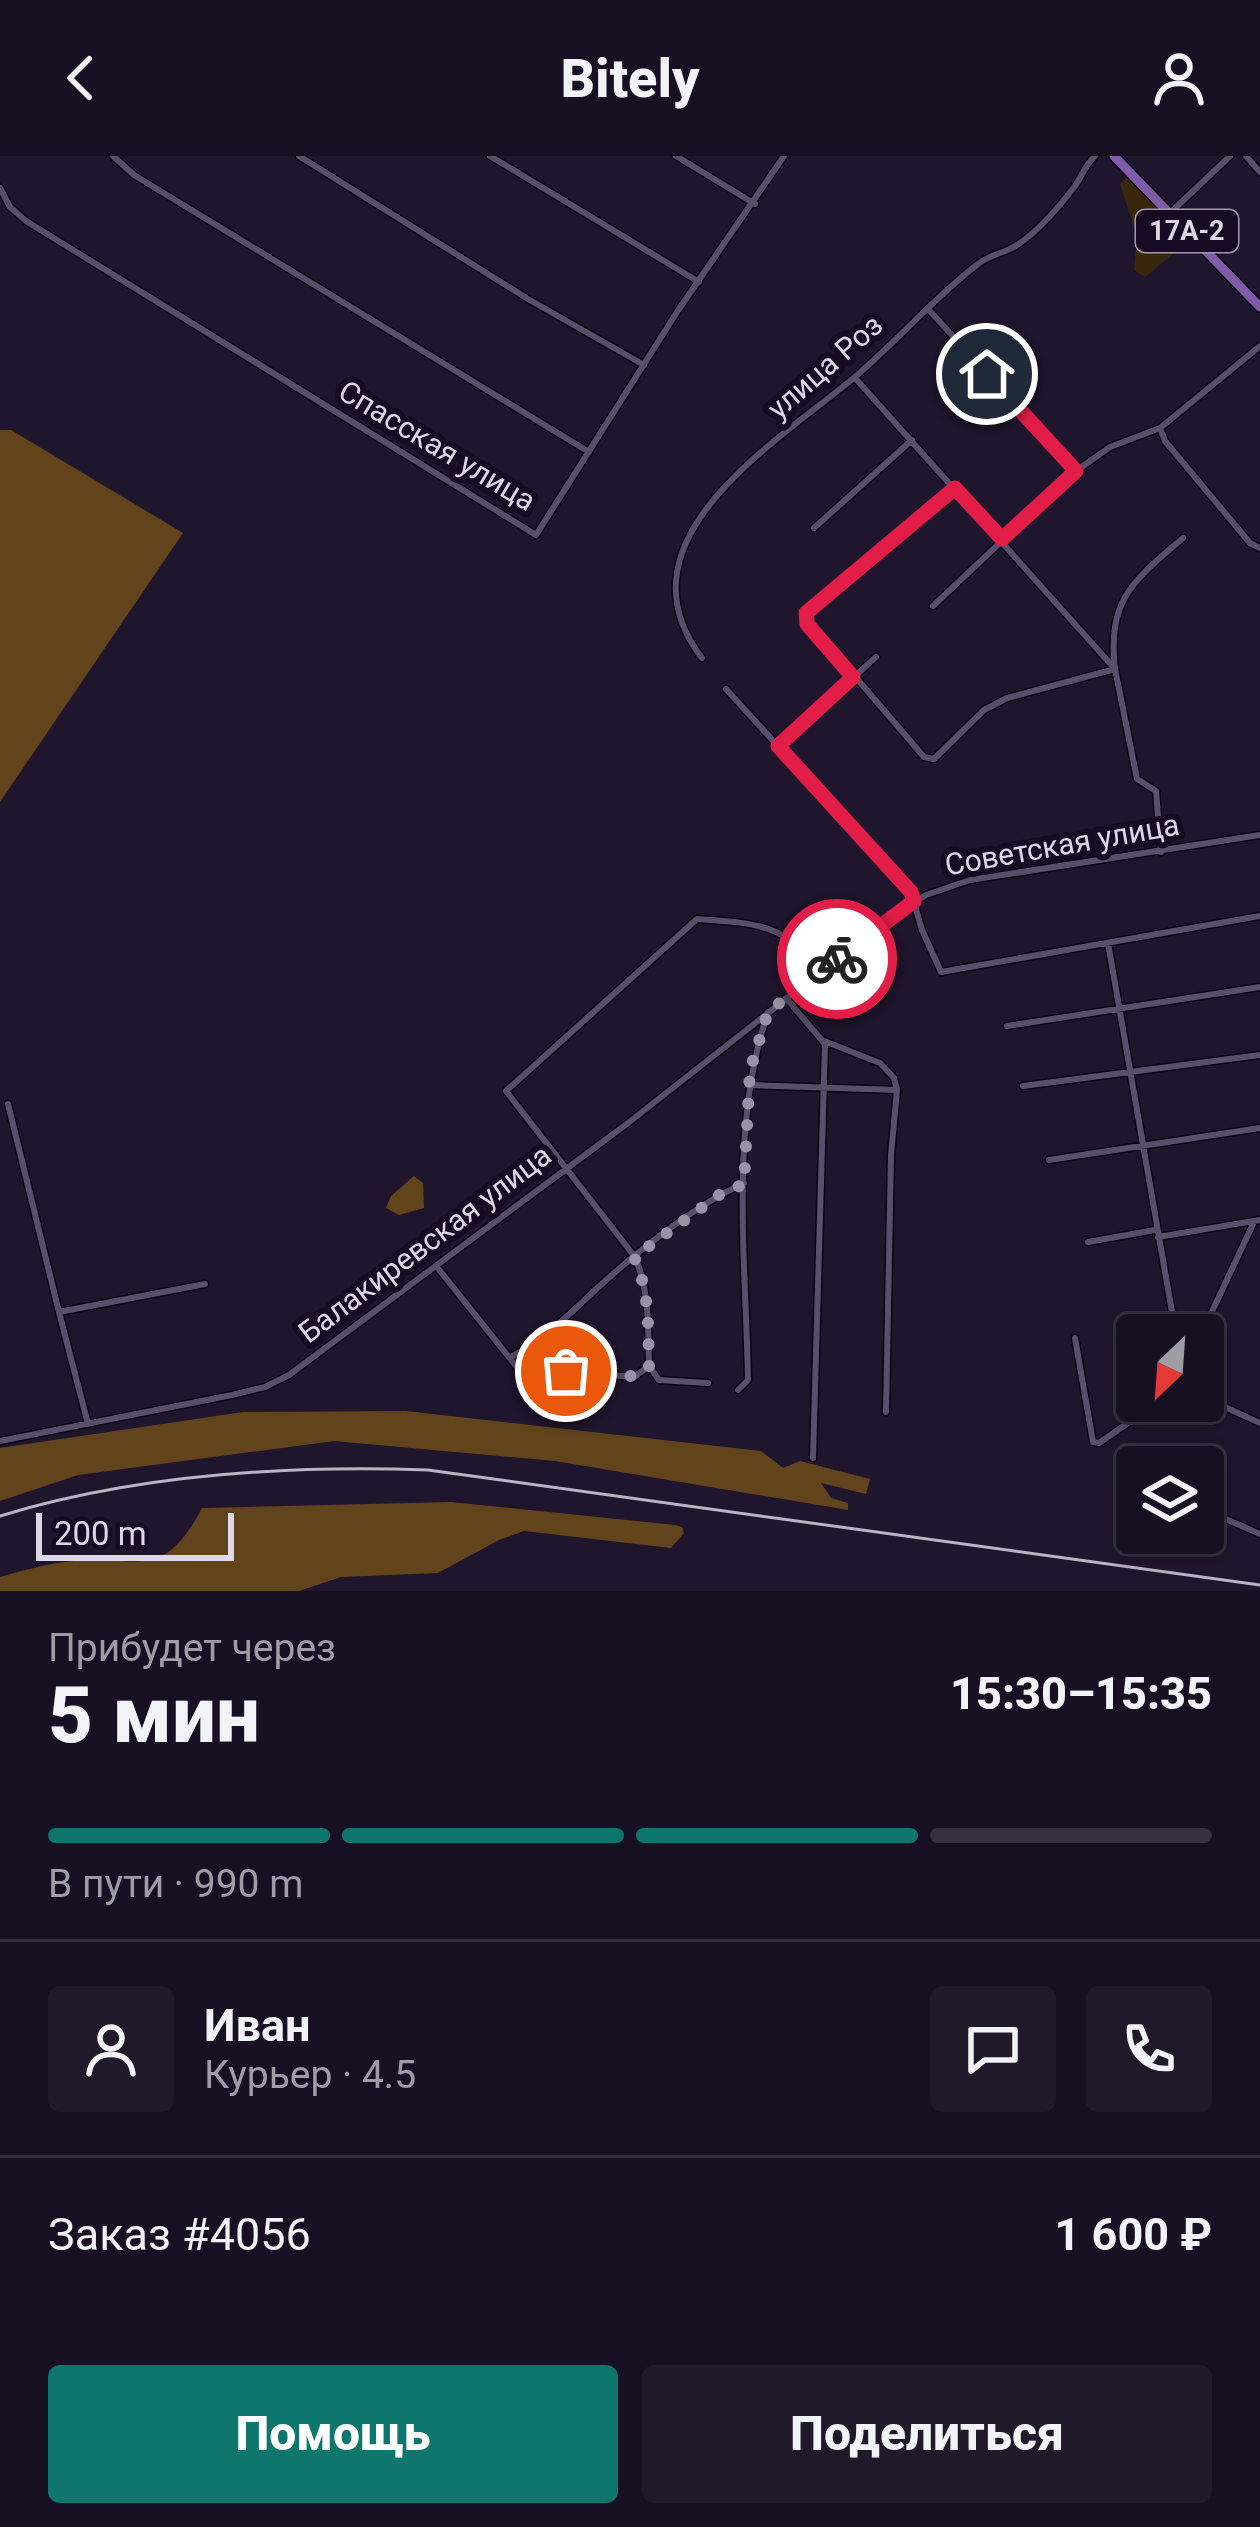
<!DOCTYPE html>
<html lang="ru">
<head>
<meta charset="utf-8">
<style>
	:root { --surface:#171022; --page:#20192a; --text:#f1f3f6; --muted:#9e9da5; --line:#363040; --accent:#0f766e }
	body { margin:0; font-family:Roboto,sans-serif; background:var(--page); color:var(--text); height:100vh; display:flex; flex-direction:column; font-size:45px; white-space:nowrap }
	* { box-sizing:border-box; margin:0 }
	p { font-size:39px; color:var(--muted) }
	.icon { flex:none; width:66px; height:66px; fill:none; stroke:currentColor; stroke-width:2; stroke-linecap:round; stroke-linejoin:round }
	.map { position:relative; height:1435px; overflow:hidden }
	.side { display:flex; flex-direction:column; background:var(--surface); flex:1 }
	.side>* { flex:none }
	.needle { width:78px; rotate:205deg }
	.controls { position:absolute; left:1116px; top:1158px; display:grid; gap:24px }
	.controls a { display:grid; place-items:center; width:108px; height:108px; border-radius:12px; background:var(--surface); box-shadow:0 6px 18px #0003,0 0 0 3px var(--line); font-size:60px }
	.scale { position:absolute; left:36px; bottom:30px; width:198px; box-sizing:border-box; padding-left:12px; border:6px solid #ddd7e8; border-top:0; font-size:33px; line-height:42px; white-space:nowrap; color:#ddd7e8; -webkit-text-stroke:9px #160b23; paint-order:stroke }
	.pin { position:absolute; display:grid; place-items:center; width:102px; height:102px; color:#fff; margin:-51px; border:6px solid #fff; border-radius:50%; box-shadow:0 3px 12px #0007 }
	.courier { position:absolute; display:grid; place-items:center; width:120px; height:120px; margin:-60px; border:9px solid #e11d48; border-radius:50%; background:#fff; color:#222; box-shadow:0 3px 15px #0007 }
	.overview em { font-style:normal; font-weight:800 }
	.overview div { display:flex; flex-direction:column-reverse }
	.overview { display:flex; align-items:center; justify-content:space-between; height:204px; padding:0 48px }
	h1 { font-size:78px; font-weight:800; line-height:90px }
	.bar { display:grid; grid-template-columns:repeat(4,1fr); gap:18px 12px; align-content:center; height:144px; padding:0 48px }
	.bar i { height:15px; border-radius:9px; background:var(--line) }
	.bar .selected { background:var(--accent) }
	.bar p { grid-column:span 4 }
	.line { display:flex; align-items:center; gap:30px; padding:0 48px; border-top:3px solid var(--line) }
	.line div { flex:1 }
	.round { display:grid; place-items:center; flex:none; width:126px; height:126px; border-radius:12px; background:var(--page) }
	.primary-button { display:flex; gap:24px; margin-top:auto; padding:24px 48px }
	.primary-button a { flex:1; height:138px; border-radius:12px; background:var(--accent); color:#fff; font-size:48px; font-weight:800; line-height:138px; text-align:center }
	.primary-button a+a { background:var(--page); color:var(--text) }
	header { display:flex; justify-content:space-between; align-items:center; height:156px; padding:0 48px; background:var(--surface); font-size:54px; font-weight:800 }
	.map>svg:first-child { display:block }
	.green { fill:#39270d }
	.forest { fill:#61441b }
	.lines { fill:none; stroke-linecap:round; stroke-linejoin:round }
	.minor-casing { stroke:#090214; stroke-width:9 }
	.major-casing { stroke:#090214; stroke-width:12 }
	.minor { stroke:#5a4f6b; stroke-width:6 }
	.major { stroke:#7e5ca8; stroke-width:9 }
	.rail { stroke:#bab3c5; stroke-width:3 }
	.done { stroke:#9a93a7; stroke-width:12; stroke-dasharray:0 21.6 }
	.route { stroke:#e11d48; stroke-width:15 }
	.labels { text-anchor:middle; stroke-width:12; stroke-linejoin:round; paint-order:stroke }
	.shield { fill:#160b23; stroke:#a19aad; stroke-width:3 }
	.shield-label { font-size:27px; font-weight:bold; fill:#ddd7e8 }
	.street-label { font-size:30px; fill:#ddd7e8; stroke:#160b23 }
</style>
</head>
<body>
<header><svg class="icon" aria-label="back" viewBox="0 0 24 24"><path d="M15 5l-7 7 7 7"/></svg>Bitely<svg class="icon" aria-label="person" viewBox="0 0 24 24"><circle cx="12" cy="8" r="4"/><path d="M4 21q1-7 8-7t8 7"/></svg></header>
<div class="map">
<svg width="1260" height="1435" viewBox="0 0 1260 1435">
	<rect width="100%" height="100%" fill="#1f152d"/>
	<path class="green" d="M1127,20L1190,84L1145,121L1134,114L1137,80L1120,28Z"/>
	<path class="forest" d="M0,274H11L183,377L0,646Z
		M414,1020L423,1027L424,1052L399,1059L386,1052L391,1040Z
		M406,1255L761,1295L783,1312L800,1305L870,1323L866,1338L821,1327L831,1342L848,1347V1354L555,1305L334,1285L78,1319L0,1345V1292L243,1256Z
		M451,1346L675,1369L682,1371L684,1377L671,1392L524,1375L499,1384L438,1417L341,1421L299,1435H0V1421C24,1414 49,1407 74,1405C140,1400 163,1426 202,1352Z"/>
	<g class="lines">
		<defs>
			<path id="minor" d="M113,0L134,19L589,296
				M299,0L528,143L644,209
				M490,0L699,126
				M676,0L755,48
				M1246,0L1260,16
				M0,32L10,51L26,65L536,379L677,156L784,0
				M1170,57L1230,0
				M929,154L1076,315
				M855,222L1115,513L1137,623L1156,635L1161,696
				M1160,272L1165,285L1250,387L1260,392
				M955,331L806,457L805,462L924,601L934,603L984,554L1007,542L1115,513C1107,443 1134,424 1183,382
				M814,372L912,284
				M933,450L1076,315L1110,291L1160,272L1260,190
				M702,502C613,386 772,289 850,225C894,189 932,143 978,108C991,98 1005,97 1017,89C1039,75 1059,51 1075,30C1082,20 1085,9 1095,0
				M726,533L911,736L922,774L941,816L1260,760
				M778,590L876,501
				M1108,787L1176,1179
				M786,842L825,888L813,1302
				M1007,870L1260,831
				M824,885L880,907L894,922L897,934L891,999L886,1256
				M748,929L897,934
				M1023,930L1260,899
				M8,948L59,1156
				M1049,1004L1260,972
				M1158,1081L1260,1064
				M1088,1086L1155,1074
				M437,1111L524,1220
				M1201,1179L1254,1066
				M1075,1182L1093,1286L1099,1287L1160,1245
				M511,1201C542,1184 566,1162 592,1137C634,1098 692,1051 744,1027
				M649,1210C648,1173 650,1136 635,1101L506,935L697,763C757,767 782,768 824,813
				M521,1216L539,1213L634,1221L649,1210L659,1224L708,1227
				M738,1234L748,1224C746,1103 729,972 768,856
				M1203,1241L1260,1267
				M88,1268L59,1156L205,1128
				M0,1285L232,1239L265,1231L289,1219L628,967L893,759L926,739L970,724L1260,679
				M1119,1310L1137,1320
				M1203,1353L1260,1378"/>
			<path id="major" d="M1114,0L1260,151"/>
		</defs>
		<use href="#minor" class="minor-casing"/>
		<use href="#major" class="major-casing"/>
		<use href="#minor" class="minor"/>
		<use href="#major" class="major"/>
		<path class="rail" d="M0,1360C138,1318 285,1309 428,1314L1260,1429"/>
	</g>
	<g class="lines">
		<path class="done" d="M566,1215C590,1217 633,1230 649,1210C648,1173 650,1136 634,1101L719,1039L744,1028L750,914L768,856L837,803"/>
		<path class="route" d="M837,803L914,745L911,736L778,590L853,521L807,468L806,457L955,332L1002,383L1076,315L987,218"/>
	</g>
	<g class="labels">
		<rect class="shield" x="1136" y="54" width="102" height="42" rx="9"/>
		<g class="shield-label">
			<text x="1187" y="84">17А-2</text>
		</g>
		<g class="street-label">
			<text transform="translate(825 211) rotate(-41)" y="10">улица Роз</text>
			<text transform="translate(437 290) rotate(31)" y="10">Спасская улица</text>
			<text transform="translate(1062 689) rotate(-10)" y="10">Советская улица</text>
			<text transform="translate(425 1088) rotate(-37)" y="10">Балакиревская улица</text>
		</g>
	</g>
</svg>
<div class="controls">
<a><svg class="needle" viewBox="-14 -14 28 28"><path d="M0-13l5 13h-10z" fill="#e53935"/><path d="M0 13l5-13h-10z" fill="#9e9da5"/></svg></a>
<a><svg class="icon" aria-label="layers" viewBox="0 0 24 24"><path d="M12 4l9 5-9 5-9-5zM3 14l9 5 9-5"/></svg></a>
</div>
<div class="scale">200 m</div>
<div class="pin" style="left:566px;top:1215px;background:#ea580c"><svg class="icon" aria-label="bag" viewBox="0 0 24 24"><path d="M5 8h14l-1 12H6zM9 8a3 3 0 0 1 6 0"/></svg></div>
<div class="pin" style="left:987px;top:218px;background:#1f2937"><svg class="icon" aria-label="home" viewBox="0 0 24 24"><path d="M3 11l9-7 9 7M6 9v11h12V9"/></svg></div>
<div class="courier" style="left:837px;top:803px"><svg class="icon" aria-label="bike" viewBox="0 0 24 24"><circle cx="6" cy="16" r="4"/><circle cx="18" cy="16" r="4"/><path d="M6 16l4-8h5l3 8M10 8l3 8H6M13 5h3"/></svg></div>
</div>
<section class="side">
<div class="overview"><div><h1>5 мин</h1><p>Прибудет через</p></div><em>15:30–15:35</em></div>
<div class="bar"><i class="selected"></i><i class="selected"></i><i class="selected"></i><i></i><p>В пути · 990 m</p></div>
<div class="line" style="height:216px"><a class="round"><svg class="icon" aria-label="person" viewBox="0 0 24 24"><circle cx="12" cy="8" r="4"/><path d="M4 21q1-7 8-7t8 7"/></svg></a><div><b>Иван</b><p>Курьер · 4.5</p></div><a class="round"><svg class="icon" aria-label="chat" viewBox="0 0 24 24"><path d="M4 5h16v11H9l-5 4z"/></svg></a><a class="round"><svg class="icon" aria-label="phone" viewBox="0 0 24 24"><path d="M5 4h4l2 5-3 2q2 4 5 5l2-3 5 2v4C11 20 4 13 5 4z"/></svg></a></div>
<div class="line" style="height:156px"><div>Заказ #4056</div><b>1 600 ₽</b></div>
<div class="primary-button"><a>Помощь</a><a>Поделиться</a></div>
</section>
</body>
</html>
